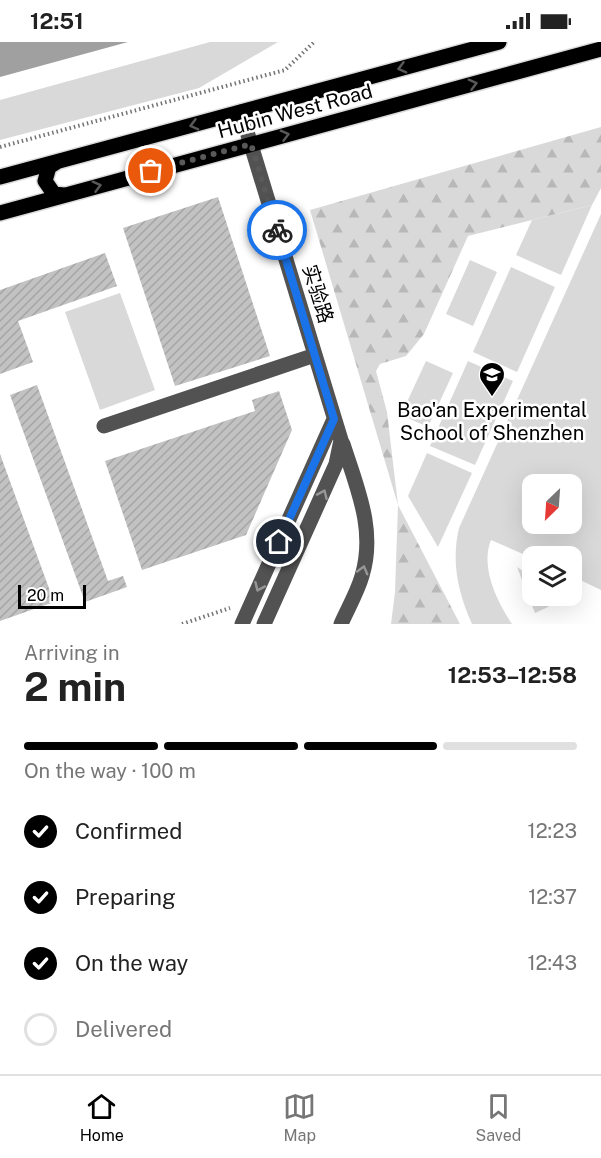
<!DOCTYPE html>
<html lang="en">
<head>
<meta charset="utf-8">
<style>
	:root { --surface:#fff; --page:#f6f6f6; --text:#222; --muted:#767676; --line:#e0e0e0; --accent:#000 }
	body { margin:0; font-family:"Public Sans","Noto Sans SC",sans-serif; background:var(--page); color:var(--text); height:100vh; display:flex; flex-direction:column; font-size:22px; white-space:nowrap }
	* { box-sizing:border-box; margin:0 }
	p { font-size:20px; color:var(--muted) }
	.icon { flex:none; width:33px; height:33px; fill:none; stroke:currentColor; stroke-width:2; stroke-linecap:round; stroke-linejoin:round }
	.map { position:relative; height:582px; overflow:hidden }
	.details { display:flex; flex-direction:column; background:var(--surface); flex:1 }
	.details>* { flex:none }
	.needle { width:39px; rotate:205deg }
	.fabs { position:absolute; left:522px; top:432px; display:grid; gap:12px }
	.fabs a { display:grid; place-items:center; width:60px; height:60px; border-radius:12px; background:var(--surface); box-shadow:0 6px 24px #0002; font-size:30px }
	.scale { position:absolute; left:18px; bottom:15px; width:68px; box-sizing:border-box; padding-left:6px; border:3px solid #000; border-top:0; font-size:16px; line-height:21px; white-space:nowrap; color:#000; -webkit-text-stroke:4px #fff; paint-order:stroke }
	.pin { position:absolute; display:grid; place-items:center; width:51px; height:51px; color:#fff; margin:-26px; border:3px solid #fff; border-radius:50%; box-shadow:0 2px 6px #0007 }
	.courier { position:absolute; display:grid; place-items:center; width:60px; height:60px; margin:-30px; border:4px solid #1a73e8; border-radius:50%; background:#fff; color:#222; box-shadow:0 2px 8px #0007 }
	.overview em { font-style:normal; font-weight:700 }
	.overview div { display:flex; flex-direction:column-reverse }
	.overview { display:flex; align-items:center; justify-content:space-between; height:102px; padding:0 24px }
	h1 { font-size:39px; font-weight:700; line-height:45px }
	.bar { display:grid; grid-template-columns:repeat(4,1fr); gap:9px 6px; align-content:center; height:72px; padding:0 24px }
	.bar i { height:8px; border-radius:4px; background:var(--line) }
	.bar .on { background:var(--accent) }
	.bar p { grid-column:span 4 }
	ol { padding:0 24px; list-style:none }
	li { display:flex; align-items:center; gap:18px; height:66px }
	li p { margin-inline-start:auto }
	li .icon { padding:6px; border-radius:50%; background:var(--accent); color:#fff; stroke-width:4 }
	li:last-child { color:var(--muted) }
	li i { width:33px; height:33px; border:3px solid var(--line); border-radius:50% }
	.status { display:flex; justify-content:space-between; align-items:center; height:42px; padding:0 30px; background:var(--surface); direction:ltr }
	.status svg { height:16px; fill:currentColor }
	.menu { display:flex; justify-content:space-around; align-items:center; height:84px; border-top:2px solid var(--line); background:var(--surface); font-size:16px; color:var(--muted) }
	.menu a { display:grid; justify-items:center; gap:3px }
	.menu .on { color:var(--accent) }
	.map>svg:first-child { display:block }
	.green { fill:#d9d9d9; fill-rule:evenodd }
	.forest { fill:url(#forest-firs) }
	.water { fill:#a0a0a0 }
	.building { fill:url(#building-hatch) }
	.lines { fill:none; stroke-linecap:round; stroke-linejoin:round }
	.major-casing { stroke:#dbdbdb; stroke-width:18 }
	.path { stroke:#747474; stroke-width:4; stroke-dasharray:1.5 3; stroke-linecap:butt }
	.minor { stroke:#525252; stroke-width:15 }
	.major { stroke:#000; stroke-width:15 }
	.oneway { stroke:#595959 }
	.oneway2 { stroke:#979797 }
	.done { stroke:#595959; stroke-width:6; stroke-dasharray:0 10.8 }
	.route { stroke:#1a73e8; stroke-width:8 }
	.labels { text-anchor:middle; stroke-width:5; stroke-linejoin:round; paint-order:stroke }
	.street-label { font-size:20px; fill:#000; stroke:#fff }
	.poi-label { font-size:20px; fill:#000; stroke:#fff }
</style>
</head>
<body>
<div class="status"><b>12:51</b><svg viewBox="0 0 49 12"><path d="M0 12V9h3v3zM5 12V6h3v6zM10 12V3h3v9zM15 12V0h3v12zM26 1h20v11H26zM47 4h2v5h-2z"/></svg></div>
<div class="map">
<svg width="601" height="582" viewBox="0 0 601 582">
	<defs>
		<pattern id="forest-firs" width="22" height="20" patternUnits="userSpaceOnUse" patternTransform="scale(1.5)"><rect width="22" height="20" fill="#d9d9d9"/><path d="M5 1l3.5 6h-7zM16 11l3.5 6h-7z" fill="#b8b8b8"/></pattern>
		<pattern id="building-hatch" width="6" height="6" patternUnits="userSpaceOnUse" patternTransform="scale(1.5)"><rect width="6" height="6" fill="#c2c2c2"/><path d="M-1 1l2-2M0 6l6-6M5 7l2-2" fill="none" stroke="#a5a5a5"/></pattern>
	</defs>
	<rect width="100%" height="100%" fill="#fff"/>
	<path class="green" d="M210,0H278L199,46L0,98V58Z
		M592,163L561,233L516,213L532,178Z
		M601,172V548L572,534V514L532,516L491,498C480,525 497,559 512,582H472C458,551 451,520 459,486ZM532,442H572V482H532Z
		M470,218L497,230L473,284L446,272Z
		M511,225L555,245L517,330L473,310Z
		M120,251L155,348L100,368L65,270Z
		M426,319L453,331L428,385L401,373Z
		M468,319L513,339L475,423L430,404Z
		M427,411L472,431L438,505L408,454Z
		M517,525L532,535V554H559L548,565L535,571Z"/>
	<path class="forest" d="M601,85V146L592,163L468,194L424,292L406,314L380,322L376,329L387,370L398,463L460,582H391L395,550L398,463L310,168Z"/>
	<path class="water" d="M0,0H128L0,35Z"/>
	<path class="building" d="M218,155L270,314L175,344L123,186Z
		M105,211L117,244L18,279L33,320L0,332V248Z
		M37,343L108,539L123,534L127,545L85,560L10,353Z
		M279,349L292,388L246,493L142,528L105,419L255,369L252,358Z
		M0,412L54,560L0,579Z"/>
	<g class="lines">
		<defs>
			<path id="major" d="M57,120L49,125L45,139L54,152L64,153
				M0,135L499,0
				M0,171L601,7"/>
		</defs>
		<use href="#major" class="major-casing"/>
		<path class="path" d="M0,105L285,28L314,0
			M182,582L230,566"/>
		<path class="minor" d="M241,70L341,398L336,422L264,582
			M104,384L315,313
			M242,582L334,377
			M341,582C348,566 357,551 362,534C376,488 357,446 343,402"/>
		<use href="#major" class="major"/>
	</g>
	<defs><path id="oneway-chevron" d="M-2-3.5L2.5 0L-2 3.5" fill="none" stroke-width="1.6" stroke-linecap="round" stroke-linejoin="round" transform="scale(1.5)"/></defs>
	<g class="oneway">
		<use href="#oneway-chevron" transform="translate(402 26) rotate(165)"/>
		<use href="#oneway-chevron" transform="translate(473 42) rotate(-15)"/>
		<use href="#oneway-chevron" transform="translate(194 83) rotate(165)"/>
		<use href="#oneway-chevron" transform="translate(285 93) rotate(-15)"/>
		<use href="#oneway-chevron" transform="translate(97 144) rotate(-15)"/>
	</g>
	<g class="oneway2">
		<use href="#oneway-chevron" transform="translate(323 452) rotate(-66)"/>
		<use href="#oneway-chevron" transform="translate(363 528) rotate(-75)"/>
		<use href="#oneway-chevron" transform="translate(259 545) rotate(114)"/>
	</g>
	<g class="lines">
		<path class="done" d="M151,129L251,102L277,188"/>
		<path class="route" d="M277,188L334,377L279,500"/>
	</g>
	<defs>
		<symbol id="school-pin" viewBox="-11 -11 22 30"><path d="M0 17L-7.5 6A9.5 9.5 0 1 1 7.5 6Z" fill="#000" stroke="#fff"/><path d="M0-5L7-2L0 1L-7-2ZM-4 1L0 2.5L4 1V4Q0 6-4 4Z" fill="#fff"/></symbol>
	</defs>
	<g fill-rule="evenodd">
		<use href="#school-pin" x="477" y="318" width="30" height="40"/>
	</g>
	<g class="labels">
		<g class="street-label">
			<text transform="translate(295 69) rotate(-15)" y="7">Hubin West Road</text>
			<text transform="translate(318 252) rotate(73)" y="7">实验路</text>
		</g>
		<g class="poi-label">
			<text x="492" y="375">Bao'an Experimental<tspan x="492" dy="23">School of Shenzhen</tspan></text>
		</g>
	</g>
</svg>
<div class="fabs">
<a><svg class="needle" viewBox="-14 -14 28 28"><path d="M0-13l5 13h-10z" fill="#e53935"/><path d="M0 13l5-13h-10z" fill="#767676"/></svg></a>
<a><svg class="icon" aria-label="layers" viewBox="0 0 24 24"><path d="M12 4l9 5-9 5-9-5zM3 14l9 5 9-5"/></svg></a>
</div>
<div class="scale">20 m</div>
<div class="pin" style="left:151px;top:129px;background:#ea580c"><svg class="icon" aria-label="bag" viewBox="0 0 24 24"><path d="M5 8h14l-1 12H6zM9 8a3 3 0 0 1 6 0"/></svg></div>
<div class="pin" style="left:279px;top:500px;background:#1f2937"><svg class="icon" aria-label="home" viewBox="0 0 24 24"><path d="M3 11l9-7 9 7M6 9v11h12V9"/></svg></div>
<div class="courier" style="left:277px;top:188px"><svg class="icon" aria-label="bike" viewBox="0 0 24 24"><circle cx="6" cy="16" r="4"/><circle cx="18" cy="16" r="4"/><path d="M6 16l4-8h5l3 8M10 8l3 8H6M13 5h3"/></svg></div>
</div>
<section class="details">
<div class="overview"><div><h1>2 min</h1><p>Arriving in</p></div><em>12:53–12:58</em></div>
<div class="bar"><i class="on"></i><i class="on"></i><i class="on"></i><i></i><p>On the way · 100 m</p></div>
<ol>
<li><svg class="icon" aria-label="check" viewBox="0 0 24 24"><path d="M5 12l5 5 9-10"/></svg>Confirmed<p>12:23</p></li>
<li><svg class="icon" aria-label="check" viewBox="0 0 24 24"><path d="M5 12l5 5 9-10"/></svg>Preparing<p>12:37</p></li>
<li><svg class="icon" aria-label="check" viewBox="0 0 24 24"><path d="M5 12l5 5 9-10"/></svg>On the way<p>12:43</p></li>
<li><i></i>Delivered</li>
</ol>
</section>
<nav class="menu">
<a class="on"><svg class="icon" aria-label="home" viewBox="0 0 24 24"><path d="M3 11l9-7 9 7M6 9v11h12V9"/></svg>Home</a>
<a><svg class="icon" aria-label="map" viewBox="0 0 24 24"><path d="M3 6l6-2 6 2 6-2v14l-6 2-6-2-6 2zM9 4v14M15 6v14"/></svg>Map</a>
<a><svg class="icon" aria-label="saved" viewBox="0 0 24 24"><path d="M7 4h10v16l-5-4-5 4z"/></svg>Saved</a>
</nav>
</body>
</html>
